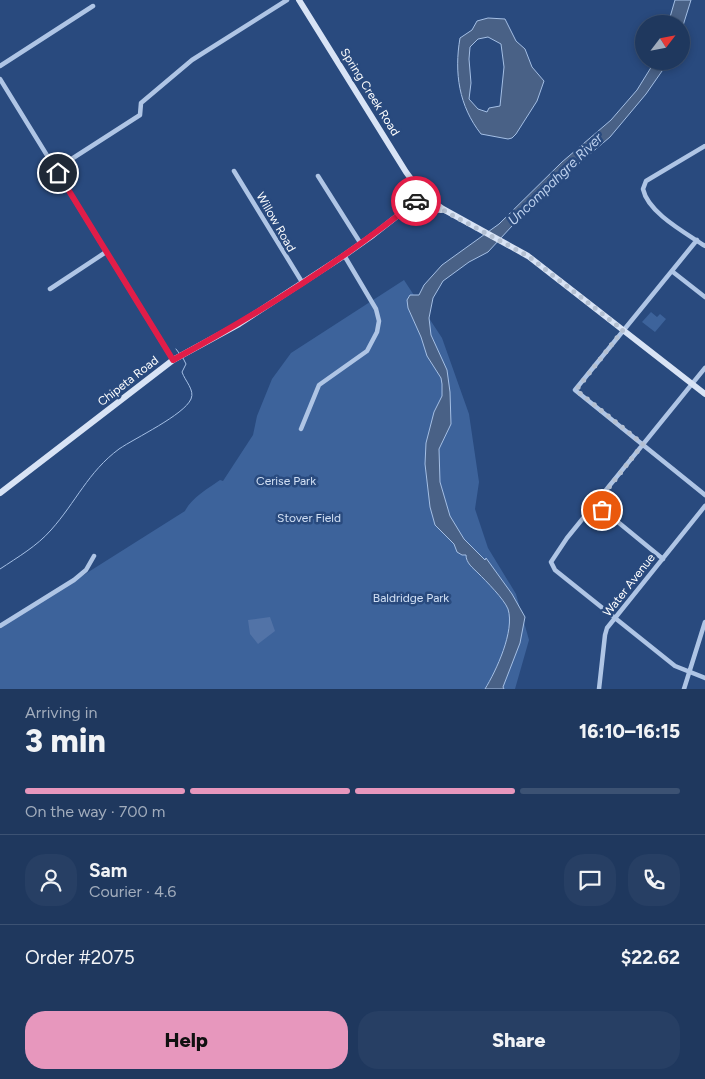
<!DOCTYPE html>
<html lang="en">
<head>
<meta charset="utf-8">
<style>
	:root { --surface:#1f385e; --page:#273f64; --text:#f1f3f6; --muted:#a1acbc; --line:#3c5273; --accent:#e797bd }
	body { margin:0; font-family:Figtree,sans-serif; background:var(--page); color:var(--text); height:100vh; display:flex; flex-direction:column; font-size:19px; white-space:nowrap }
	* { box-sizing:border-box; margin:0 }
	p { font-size:16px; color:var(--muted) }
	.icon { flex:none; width:28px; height:28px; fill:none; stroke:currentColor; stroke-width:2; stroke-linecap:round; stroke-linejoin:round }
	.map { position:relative; height:689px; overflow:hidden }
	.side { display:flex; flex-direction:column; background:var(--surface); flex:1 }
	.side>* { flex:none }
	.needle { width:32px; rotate:58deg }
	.controls { position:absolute; left:635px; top:15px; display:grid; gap:10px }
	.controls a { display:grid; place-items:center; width:55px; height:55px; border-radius:50%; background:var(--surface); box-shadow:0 2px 8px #0003,0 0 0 1px var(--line); font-size:25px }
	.pin { position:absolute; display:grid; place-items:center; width:42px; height:42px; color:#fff; margin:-21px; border:2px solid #fff; border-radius:50%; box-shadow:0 1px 5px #0007 }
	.courier { position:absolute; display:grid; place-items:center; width:50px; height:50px; margin:-25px; border:4px solid #e11d48; border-radius:50%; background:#fff; color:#222; box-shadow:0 1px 6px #0007 }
	.head em { font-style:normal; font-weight:800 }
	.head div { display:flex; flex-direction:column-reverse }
	.head { display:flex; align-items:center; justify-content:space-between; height:85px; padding:0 25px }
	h1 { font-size:32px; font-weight:800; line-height:38px }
	.bar { display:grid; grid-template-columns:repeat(4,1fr); gap:8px 5px; align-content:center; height:60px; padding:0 25px }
	.bar i { height:6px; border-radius:4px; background:var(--line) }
	.bar .active { background:var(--accent) }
	.bar p { grid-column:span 4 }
	.line { display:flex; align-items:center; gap:12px; padding:0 25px; border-top:1px solid var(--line) }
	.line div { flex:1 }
	.round { display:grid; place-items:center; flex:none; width:52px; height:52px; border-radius:20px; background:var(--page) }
	.button { display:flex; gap:10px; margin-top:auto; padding:10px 25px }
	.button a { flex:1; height:58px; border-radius:20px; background:var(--accent); color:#111; font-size:20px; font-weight:800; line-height:58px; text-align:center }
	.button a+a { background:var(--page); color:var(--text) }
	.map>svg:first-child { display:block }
	.green { fill:#3d639b }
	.water { fill:#496186; stroke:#a4bfe5; fill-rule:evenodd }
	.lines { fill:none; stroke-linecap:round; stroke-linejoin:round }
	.stream { stroke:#a4bfe5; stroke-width:1 }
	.building { fill:#5273a7 }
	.street { stroke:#afc5e5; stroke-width:4.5 }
	.secondary { stroke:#d8e3f5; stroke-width:6 }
	.done { stroke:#b4c0d2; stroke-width:5; stroke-dasharray:0 9 }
	.route { stroke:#e11d48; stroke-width:6 }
	.labels { text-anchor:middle; stroke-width:5; stroke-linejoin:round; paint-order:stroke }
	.street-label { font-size:12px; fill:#fff; stroke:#294a7e }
	.park-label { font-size:12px; fill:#d2e0f4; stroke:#294a7e }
	.water-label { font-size:14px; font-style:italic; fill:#bbcfec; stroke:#294a7e }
</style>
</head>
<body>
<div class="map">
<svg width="705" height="689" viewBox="0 0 705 689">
	<rect width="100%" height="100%" fill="#294a7e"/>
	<path class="green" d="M404,280L442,338L469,414L479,482L475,509L488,548L516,594L529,640L515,689H0V629L6,624L185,511C191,498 209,488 220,480L223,481L253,435L257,416L272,379L291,353Z
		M651,312L657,317L660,314L666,319L655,332L642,322Z"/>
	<path class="water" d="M675,0H691L681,32V24H668Z
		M488,18L505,19L516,41L525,49L532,67L544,81L537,101L516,134L512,138L508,139L481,134C459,106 454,73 460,38L472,30L477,21ZM488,37L501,44L504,67L500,106L489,108L487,112L478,109L469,99L471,83L469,59L470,47L478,39Z
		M655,61H669L646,94L610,137L570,171L512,226L488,252L469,262L443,281L433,298L429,318L431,335L447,370L450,392L451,424L439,449L440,482L450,516L464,539L485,560L486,558L512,594L525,617L520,643L503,687L504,689H485C496,671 515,631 508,609C504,599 486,581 478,573C473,568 466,563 466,555H462L457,552L454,544L435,525L430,507L425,464L426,443L434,412L442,396V384L441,378L427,356L421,337L408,308L407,300L410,295H419L424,285L442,265L499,224L562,162L611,120L637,90Z"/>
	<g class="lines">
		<path class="stream" d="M176,349L179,353
			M0,569C18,557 37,546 51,530C76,502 88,472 119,449C135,438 184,415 191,399C195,390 185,381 182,372L186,364L183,358"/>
	</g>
	<path class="building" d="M270,617L275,631L258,644L250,634L248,620Z"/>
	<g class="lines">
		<path class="street" d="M0,66L93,6
			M0,79L173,360
			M705,146L651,178L646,181L643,189C648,213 686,233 705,246
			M70,160L140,115L141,103L192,60L287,0
			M234,171L302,282
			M318,176L361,244
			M697,240L575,390L705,495
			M673,272L705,297
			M50,289L106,252
			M705,368L567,538L551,562L555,570L675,666L705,678
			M301,429L319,385L367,351L377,332L379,321L376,309L344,255
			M596,504L663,559
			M0,626L74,580L86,570L94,556
			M599,689L605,635L607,628L705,506
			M684,689L705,622"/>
		<path class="secondary" d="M299,0L406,172L420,191L430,200L443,209L528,256L705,394
			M407,211L421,207L441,210
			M0,493L173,360L239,324L342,257L373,235L424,195"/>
	</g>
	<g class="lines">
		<path class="done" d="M416,201L424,195L443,210L528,256L623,330L576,390L643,444L596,504L602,510"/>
		<path class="route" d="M58,173L173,360C258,314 341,262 416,201"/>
	</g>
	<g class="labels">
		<g class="street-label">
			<text transform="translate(370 92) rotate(58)" y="4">Spring Creek Road</text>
			<text transform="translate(276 222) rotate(60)" y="4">Willow Road</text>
			<text transform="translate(128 381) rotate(-38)" y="4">Chipeta Road</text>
			<text transform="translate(629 585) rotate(-52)" y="4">Water Avenue</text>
		</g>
		<g class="park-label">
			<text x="286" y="485">Cerise Park</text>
			<text x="309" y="522">Stover Field</text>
			<text x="411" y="602">Baldridge Park</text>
		</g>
		<g class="water-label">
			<text transform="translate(555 179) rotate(-44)" y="5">Uncompahgre River</text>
		</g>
	</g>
</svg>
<div class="controls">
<a><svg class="needle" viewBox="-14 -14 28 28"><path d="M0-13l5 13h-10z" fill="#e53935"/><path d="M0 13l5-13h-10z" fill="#a1acbc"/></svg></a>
</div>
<div class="pin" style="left:602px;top:510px;background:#ea580c"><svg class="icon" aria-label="bag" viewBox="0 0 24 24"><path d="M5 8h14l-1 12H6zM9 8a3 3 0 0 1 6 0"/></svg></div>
<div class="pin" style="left:58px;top:173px;background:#1f2937"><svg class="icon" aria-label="home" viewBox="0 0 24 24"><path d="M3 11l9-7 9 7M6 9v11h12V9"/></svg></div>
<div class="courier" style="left:416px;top:201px"><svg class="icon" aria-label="car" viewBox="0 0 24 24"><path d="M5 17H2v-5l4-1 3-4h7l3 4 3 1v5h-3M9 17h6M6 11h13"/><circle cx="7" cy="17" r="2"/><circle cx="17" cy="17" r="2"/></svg></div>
</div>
<section class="side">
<div class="head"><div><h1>3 min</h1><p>Arriving in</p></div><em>16:10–16:15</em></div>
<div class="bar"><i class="active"></i><i class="active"></i><i class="active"></i><i></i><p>On the way · 700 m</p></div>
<div class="line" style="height:90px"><a class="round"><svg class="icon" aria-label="person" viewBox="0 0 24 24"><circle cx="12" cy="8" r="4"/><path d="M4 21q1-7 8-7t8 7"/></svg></a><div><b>Sam</b><p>Courier · 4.6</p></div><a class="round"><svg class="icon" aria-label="chat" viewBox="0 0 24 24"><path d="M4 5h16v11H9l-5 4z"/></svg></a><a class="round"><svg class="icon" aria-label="phone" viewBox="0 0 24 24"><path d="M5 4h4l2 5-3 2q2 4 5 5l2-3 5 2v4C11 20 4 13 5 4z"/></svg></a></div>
<div class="line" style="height:65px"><div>Order #2075</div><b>$22.62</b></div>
<div class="button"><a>Help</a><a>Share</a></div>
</section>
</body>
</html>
